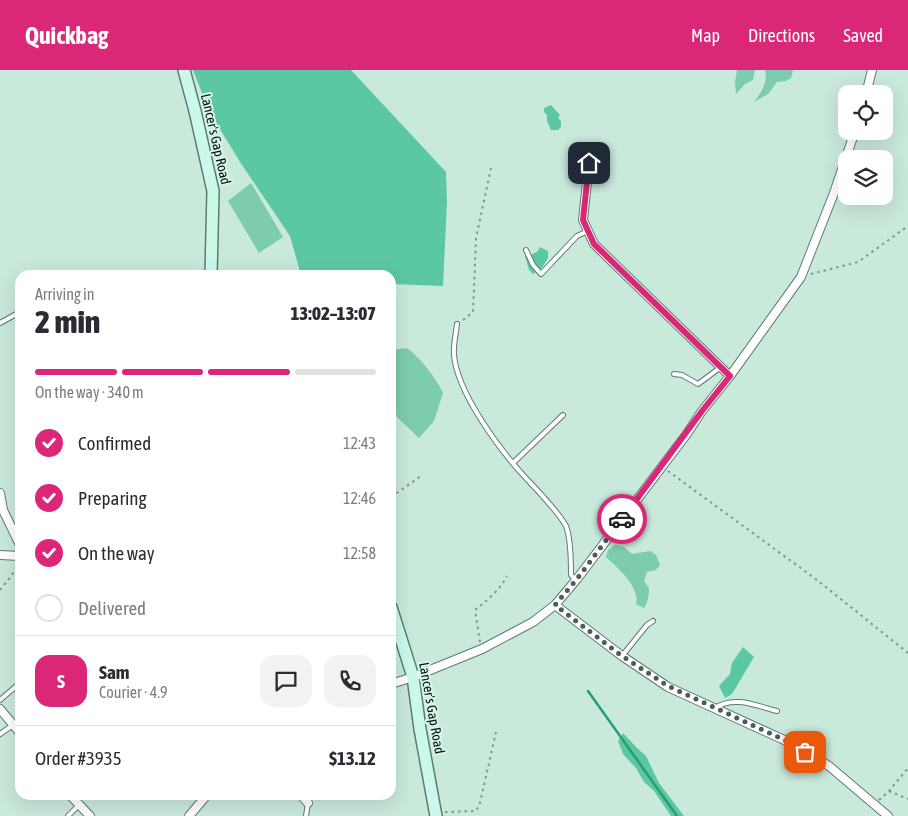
<!DOCTYPE html>
<html lang="en">
<head>
<meta charset="utf-8">
<style>
	:root { --surface:#fff; --page:#f2f2f3; --text:#2b2b33; --muted:#7c7c81; --line:#e1e1e2; --accent:#db2777 }
	body { margin:0; font-family:"Asap Condensed",sans-serif; background:var(--page); color:var(--text); height:100vh; display:flex; flex-direction:column; font-size:19px; white-space:nowrap }
	* { box-sizing:border-box; margin:0 }
	p { font-size:16px; color:var(--muted) }
	.icon { flex:none; width:28px; height:28px; fill:none; stroke:currentColor; stroke-width:2; stroke-linecap:round; stroke-linejoin:round }
	.map { position:relative; flex:1; overflow:hidden }
	.side { position:absolute; left:15px; top:200px; width:381px; height:530px; display:flex; flex-direction:column; background:var(--surface); border-radius:15px; box-shadow:0 5px 20px #0002 }
	.side>* { flex:none }
	.controls { position:absolute; left:838px; top:15px; display:grid; gap:10px }
	.controls a { display:grid; place-items:center; width:55px; height:55px; border-radius:10px; background:var(--surface); box-shadow:0 5px 20px #0002; font-size:25px }
	.pin { position:absolute; display:grid; place-items:center; width:42px; height:42px; color:#fff; margin:-21px; border-radius:10px; box-shadow:0 2px 8px #0006 }
	.courier { position:absolute; display:grid; place-items:center; width:50px; height:50px; margin:-25px; border:4px solid #db2777; border-radius:50%; background:#fff; color:#222; box-shadow:0 1px 6px #0007 }
	.overview em { font-style:normal; font-weight:800 }
	.overview div { display:flex; flex-direction:column-reverse }
	.overview { display:flex; align-items:center; justify-content:space-between; height:85px; padding:0 20px }
	h1 { font-size:32px; font-weight:800; line-height:38px }
	.bar { display:grid; grid-template-columns:repeat(4,1fr); gap:8px 5px; align-content:center; height:60px; padding:0 20px }
	.bar i { height:6px; border-radius:4px; background:var(--line) }
	.bar .active { background:var(--accent) }
	.bar p { grid-column:span 4 }
	.line { display:flex; align-items:center; gap:12px; padding:0 20px; border-top:1px solid var(--line) }
	.line div { flex:1 }
	.round { display:grid; place-items:center; flex:none; width:52px; height:52px; border-radius:15px; background:var(--page) }
	ol { padding:0 20px; list-style:none }
	li { display:flex; align-items:center; gap:15px; height:55px }
	li p { margin-inline-start:auto }
	li .icon { padding:5px; border-radius:50%; background:var(--accent); color:#fff; stroke-width:4 }
	li:last-child { color:var(--muted) }
	li i { width:28px; height:28px; border:2px solid var(--line); border-radius:50% }
	header { display:flex; align-items:center; gap:30px; box-sizing:border-box; height:70px; padding:0 25px; background:var(--accent); color:#fff }
	header strong { font-size:24px }
	nav { display:flex; gap:28px; margin-inline-start:auto; font-size:18px }
	.map>svg:first-child { display:block }
	.green { fill:#7cccad }
	.forest { fill:#5cc8a2 }
	.lines { fill:none; stroke-linecap:round; stroke-linejoin:round }
	.stream { stroke:#289d7a; stroke-width:2.5 }
	.lane-casing { stroke:#5e7b6f; stroke-width:6 }
	.street-casing { stroke:#5e7b6f; stroke-width:10 }
	.secondary-casing { stroke:#5e7b6f; stroke-width:14 }
	.path { stroke:#7f978c; stroke-width:2; stroke-dasharray:2.5 4; stroke-linecap:butt }
	.lane { stroke:#fff; stroke-width:4 }
	.street { stroke:#fff; stroke-width:8 }
	.secondary { stroke:#caf9ea; stroke-width:11 }
	.done { stroke:#4b5d55; stroke-width:5; stroke-dasharray:0 9 }
	.route { stroke:#db2777; stroke-width:6 }
	.labels { text-anchor:middle; stroke-width:4; stroke-linejoin:round; paint-order:stroke }
	.street-label { font-size:14px; fill:#07120d; stroke:#d6f6e9 }
</style>
</head>
<body>
<header>
<strong>Quickbag</strong>
<nav><a>Map</a><a>Directions</a><a>Saved</a></nav>
</header>
<div class="map">
<svg width="908" height="746" viewBox="0 0 908 746">
	<rect width="100%" height="100%" fill="#c9e9db"/>
	<path class="green" d="M737,0H755L753,10L745,14L736,24L735,12Z
		M765,0H793L791,8L786,11L777,12L768,24L754,32C762,21 768,13 765,0Z
		M251,113L283,167L259,183L228,131Z
		M406,278C418,284 438,311 443,323L434,351L419,368L398,348L391,338V280Z
		M615,475L624,477L632,484L650,481L656,485L660,495L656,500L647,502L644,511L649,518C649,526 648,532 644,538L636,534C641,518 617,497 606,487L608,480Z"/>
	<path class="forest" d="M193,0H351L446,102L447,131L443,216L391,214V205H301L290,166L240,92L209,41Z
		M551,35L560,45L558,48L561,51V57L558,60H551L547,51V45L544,42V38Z
		M540,177L548,181V188L542,198L533,204L529,200L525,186L527,183L531,185L538,181Z
		M743,577L754,587L732,624L725,628L719,616L730,604L732,593Z
		M623,663L637,678L646,686L659,713L684,746H671L654,721L644,712L636,698L623,684L618,671Z"/>
	<g class="lines">
		<path class="stream" d="M588,621L677,746"/>
		<defs>
			<path id="lane" d="M526,180L533,195L541,204L577,166L588,161
				M0,253L20,242
				M457,254C456,264 453,275 454,285C457,322 499,379 524,406C536,419 558,441 566,456C571,469 571,491 571,505L576,511
				M674,304L682,305L698,314L721,297
				M513,393L563,345
				M622,586L647,555L653,551
				M0,630L20,613
				M715,638C734,625 757,636 777,641
				M0,664L13,655
				M68,746L79,735
				M306,746L308,733"/>
			<path id="street" d="M866,24L872,0
				M589,93L583,150L594,174L730,306
				M0,423L3,440L20,475
				M0,485L20,486
				M555,535L622,586L668,617L793,674L829,696L888,746
				M391,614L413,607L482,579L533,552L555,535L577,509L686,365L702,341L730,306L801,207L834,123L855,61
				M0,639L20,663
				M70,725L90,746
				M301,725L308,733
				M189,746L207,725"/>
			<path id="secondary" d="M184,0L195,41L213,121L211,205
				M391,537L413,607L420,659L436,746"/>
		</defs>
		<use href="#lane" class="lane-casing"/>
		<use href="#street" class="street-casing"/>
		<use href="#secondary" class="secondary-casing"/>
		<path class="path" d="M811,204L858,192L908,156
			M463,250L473,242L476,168L491,98
			M668,401L817,510L908,583
			M391,427L421,406
			M0,520L12,505L18,493
			M480,572L475,540C487,530 500,520 507,506
			M889,721L908,729
			M879,730L889,721L908,698
			M445,742L476,741L480,733L496,662"/>
		<use href="#lane" class="lane"/>
		<use href="#street" class="street"/>
		<use href="#secondary" class="secondary"/>
	</g>
	<g class="lines">
		<path class="done" d="M622,449L577,509L555,535L622,586L668,616L793,674L805,682"/>
		<path class="route" d="M589,93L583,150L594,174L730,306L702,341L622,449"/>
	</g>
	<g class="labels">
		<g class="street-label">
			<text transform="translate(216 69) rotate(77)" y="5">Lancer's Gap Road</text>
			<text transform="translate(432 638) rotate(80)" y="5">Lancer's Gap Road</text>
		</g>
	</g>
</svg>
<div class="controls">
<a><svg class="icon" aria-label="locate" viewBox="0 0 24 24"><circle cx="12" cy="12" r="6"/><path d="M12 2v4M12 18v4M2 12h4M18 12h4"/></svg></a>
<a><svg class="icon" aria-label="layers" viewBox="0 0 24 24"><path d="M12 4l9 5-9 5-9-5zM3 14l9 5 9-5"/></svg></a>
</div>
<div class="pin" style="left:805px;top:682px;background:#ea580c"><svg class="icon" aria-label="bag" viewBox="0 0 24 24"><path d="M5 8h14l-1 12H6zM9 8a3 3 0 0 1 6 0"/></svg></div>
<div class="pin" style="left:589px;top:93px;background:#1f2937"><svg class="icon" aria-label="home" viewBox="0 0 24 24"><path d="M3 11l9-7 9 7M6 9v11h12V9"/></svg></div>
<div class="courier" style="left:622px;top:449px"><svg class="icon" aria-label="car" viewBox="0 0 24 24"><path d="M5 17H2v-5l4-1 3-4h7l3 4 3 1v5h-3M9 17h6M6 11h13"/><circle cx="7" cy="17" r="2"/><circle cx="17" cy="17" r="2"/></svg></div>
<section class="side">
<div class="overview"><div><h1>2 min</h1><p>Arriving in</p></div><em>13:02–13:07</em></div>
<div class="bar"><i class="active"></i><i class="active"></i><i class="active"></i><i></i><p>On the way · 340 m</p></div>
<ol>
<li><svg class="icon" aria-label="check" viewBox="0 0 24 24"><path d="M5 12l5 5 9-10"/></svg>Confirmed<p>12:43</p></li>
<li><svg class="icon" aria-label="check" viewBox="0 0 24 24"><path d="M5 12l5 5 9-10"/></svg>Preparing<p>12:46</p></li>
<li><svg class="icon" aria-label="check" viewBox="0 0 24 24"><path d="M5 12l5 5 9-10"/></svg>On the way<p>12:58</p></li>
<li><i></i>Delivered</li>
</ol>
<div class="line" style="height:90px"><b class="round" style="background:var(--accent);color:#fff">S</b><div><b>Sam</b><p>Courier · 4.9</p></div><a class="round"><svg class="icon" aria-label="chat" viewBox="0 0 24 24"><path d="M4 5h16v11H9l-5 4z"/></svg></a><a class="round"><svg class="icon" aria-label="phone" viewBox="0 0 24 24"><path d="M5 4h4l2 5-3 2q2 4 5 5l2-3 5 2v4C11 20 4 13 5 4z"/></svg></a></div>
<div class="line" style="height:65px"><div>Order #3935</div><b>$13.12</b></div>
</section>
</div>
</body>
</html>
